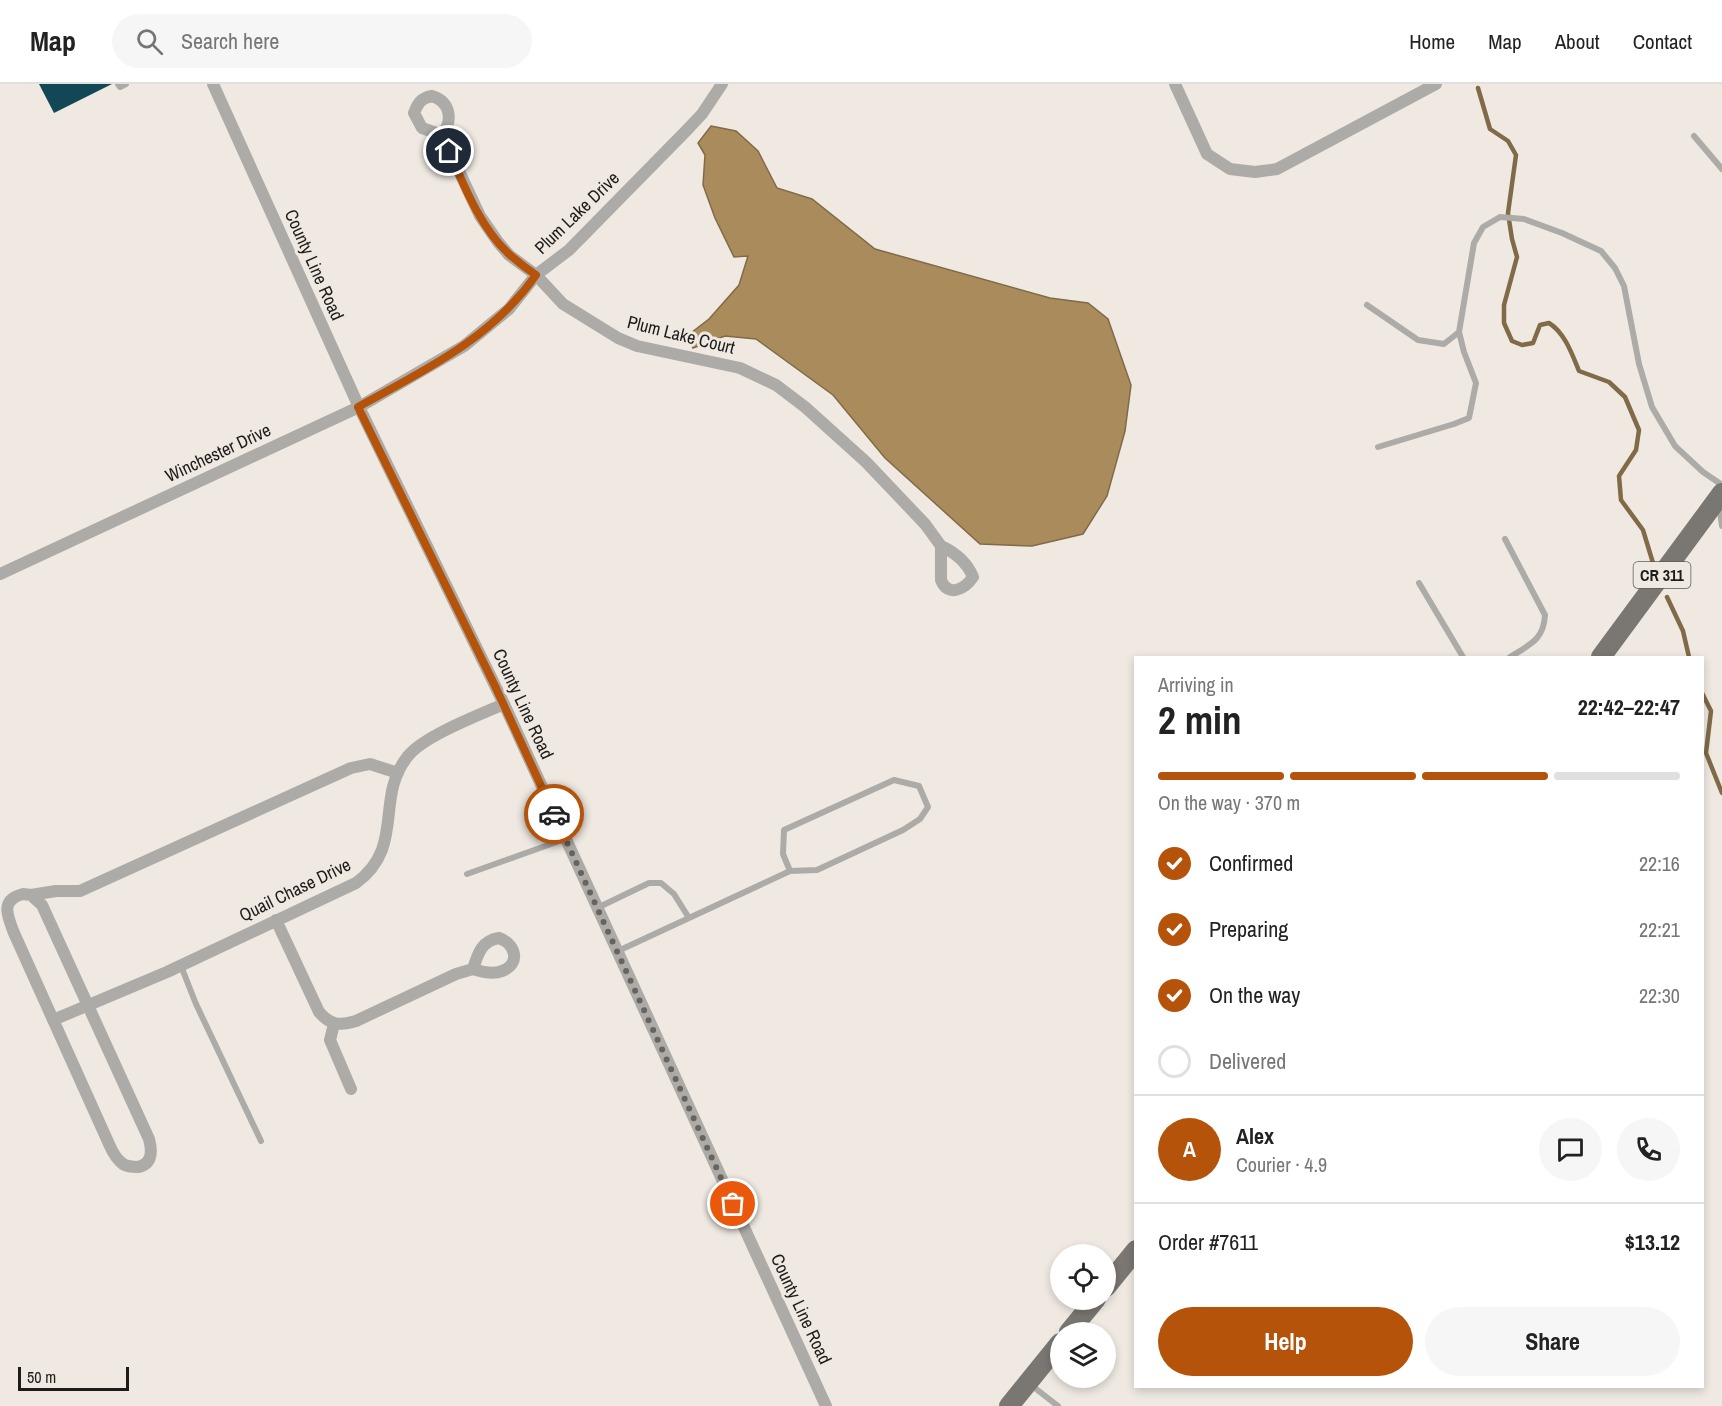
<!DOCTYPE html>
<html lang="en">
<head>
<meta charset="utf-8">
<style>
	:root { --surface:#fff; --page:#f6f6f6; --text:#222; --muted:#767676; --line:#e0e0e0; --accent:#b45309 }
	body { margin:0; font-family:"Archivo Narrow",sans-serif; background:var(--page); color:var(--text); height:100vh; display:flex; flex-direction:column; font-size:22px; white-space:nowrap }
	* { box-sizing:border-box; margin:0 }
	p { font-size:20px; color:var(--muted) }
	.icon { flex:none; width:33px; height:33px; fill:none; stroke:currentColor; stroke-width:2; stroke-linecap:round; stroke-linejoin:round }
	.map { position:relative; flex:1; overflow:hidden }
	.drawer { position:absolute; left:1134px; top:572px; width:570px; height:732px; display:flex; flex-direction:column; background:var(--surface); border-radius:0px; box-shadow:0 3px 9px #0003 }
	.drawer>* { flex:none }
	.tools { position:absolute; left:1050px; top:1160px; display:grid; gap:12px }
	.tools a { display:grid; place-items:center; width:66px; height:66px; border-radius:50%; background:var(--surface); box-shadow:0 3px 9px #0003; font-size:30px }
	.scale { position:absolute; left:18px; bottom:15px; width:111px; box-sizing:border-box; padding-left:6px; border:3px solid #1e1c1a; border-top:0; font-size:16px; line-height:21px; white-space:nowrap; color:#1e1c1a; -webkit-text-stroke:4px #efe9e2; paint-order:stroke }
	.pin { position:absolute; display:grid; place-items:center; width:51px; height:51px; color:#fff; margin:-26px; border:3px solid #fff; border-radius:50%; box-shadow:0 2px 6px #0007 }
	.courier { position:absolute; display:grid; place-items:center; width:60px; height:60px; margin:-30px; border:4px solid #b45309; border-radius:50%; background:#fff; color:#222; box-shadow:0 2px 8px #0007 }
	.head em { font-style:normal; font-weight:700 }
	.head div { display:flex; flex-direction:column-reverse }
	.head { display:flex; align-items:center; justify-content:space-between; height:102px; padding:0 24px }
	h1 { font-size:39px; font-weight:700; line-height:45px }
	.bar { display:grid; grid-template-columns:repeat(4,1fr); gap:9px 6px; align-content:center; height:72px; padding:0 24px }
	.bar i { height:8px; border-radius:4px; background:var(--line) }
	.bar .active { background:var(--accent) }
	.bar p { grid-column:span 4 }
	.line { display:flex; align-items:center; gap:15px; padding:0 24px; border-top:2px solid var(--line) }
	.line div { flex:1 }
	.round { display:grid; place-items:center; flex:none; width:63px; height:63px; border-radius:32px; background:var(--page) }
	ol { padding:0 24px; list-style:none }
	li { display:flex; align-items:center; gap:18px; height:66px }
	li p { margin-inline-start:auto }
	li .icon { padding:6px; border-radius:50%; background:var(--accent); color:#fff; stroke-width:4 }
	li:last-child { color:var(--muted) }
	li i { width:33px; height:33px; border:3px solid var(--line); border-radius:50% }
	.button { display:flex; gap:12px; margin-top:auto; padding:12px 24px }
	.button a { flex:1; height:69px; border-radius:36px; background:var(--accent); color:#fff; font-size:24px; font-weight:700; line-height:69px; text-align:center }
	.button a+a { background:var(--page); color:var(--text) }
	header { display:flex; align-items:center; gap:36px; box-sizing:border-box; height:84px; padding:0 30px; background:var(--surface); border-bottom:2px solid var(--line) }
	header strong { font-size:28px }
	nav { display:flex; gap:33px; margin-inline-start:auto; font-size:21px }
	.search { width:420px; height:54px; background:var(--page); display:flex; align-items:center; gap:15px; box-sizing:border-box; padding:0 21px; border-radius:33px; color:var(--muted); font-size:22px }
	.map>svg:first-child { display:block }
	.water { fill:#aa8c5c; stroke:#806a48; stroke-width:1.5 }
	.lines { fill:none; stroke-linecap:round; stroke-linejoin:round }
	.stream { stroke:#806a48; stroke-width:4.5 }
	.building { fill:#124756 }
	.lane { stroke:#adaba8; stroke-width:6 }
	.street { stroke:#adaba8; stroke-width:12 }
	.primary { stroke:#7a7671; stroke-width:20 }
	.done { stroke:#676460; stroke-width:6; stroke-dasharray:0 10.8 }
	.route { stroke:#b45309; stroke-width:8 }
	.labels { text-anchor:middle; stroke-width:6; stroke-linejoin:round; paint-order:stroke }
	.shield { fill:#efe9e2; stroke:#5d5a56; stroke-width:1.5 }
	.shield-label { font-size:16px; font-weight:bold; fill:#1e1c1a }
	.street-label { font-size:18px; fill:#1e1c1a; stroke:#efe9e2 }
</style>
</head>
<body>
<header>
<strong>Map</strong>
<div class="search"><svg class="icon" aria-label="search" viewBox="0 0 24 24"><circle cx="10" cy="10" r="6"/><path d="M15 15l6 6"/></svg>Search here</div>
<nav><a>Home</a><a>Map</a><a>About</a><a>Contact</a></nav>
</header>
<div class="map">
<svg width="1722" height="1322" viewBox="0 0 1722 1322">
	<rect width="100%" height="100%" fill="#efe9e2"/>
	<path class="water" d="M711,42L736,47L758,67L777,104L812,115L875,165L1050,214L1088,219L1108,235L1131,301L1125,347L1107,412L1083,450L1032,462L980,460L885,374L833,311L756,255L725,252L693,264L687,252L709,235L739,201L748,172L734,173L715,134L703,101L705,71L698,59Z"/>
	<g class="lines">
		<path class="stream" d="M1478,4L1490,45L1508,57L1516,71L1508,129L1512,155L1517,173L1504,221V239L1512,257L1522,261L1533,259L1540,241L1549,239C1565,249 1572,270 1579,287L1609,298L1625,313L1639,346L1636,366L1619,392L1621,416L1643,446L1653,479
			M1667,513L1683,547L1689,573
			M1702,609L1711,627L1706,669L1722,709"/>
	</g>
	<path class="building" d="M39,0H112L54,29Z"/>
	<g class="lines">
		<path class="lane" d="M118,0L120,3L126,0
			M1694,52L1722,85
			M1367,221L1418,256L1444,260L1459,248
			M1378,363L1454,340L1469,334L1476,299L1464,268L1459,248L1474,159L1483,143L1500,133L1524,135L1562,149L1601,167L1615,184L1624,202L1639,280L1652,323L1675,362L1703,388L1722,401
			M1719,421L1722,442
			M1505,455L1545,531C1544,556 1529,561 1510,573
			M1419,499L1463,573
			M467,790L565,755
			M597,824L649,799H661L674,810L689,834L618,867
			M689,834L790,787L783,770L784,746L894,696L919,702L928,723L920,735L903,746L817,786L790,787
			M181,882L196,920L261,1057
			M1031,1301L1058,1322"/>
		<path class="street" d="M213,0L359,323L504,620L826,1322
			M1175,0L1207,70L1230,85L1255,88L1277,85L1436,0
			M432,12C451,18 453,37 442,51L422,44L414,29C418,19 421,14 432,12Z
			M442,51L480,132L498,158L509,171L536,191L563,220L618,254L637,262L740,284L776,301L805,323L866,378L925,440L941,462
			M941,462C956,469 967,478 973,493C965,505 948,514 941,496Z
			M0,490L359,323L464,262L509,225L536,191L569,166L685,48L702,30L722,0
			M23,810L31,811L42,821L149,1055C152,1066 153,1080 138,1083C133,1083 128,1083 123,1080C116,1075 112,1067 109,1060L14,849C7,831 0,816 23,810Z
			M31,811L56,807H80L351,684L370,680L398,689
			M276,836L319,928C330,941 340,942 356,937L456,890L473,885
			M499,854C516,860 521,880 502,887C493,891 482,888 473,885C478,870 481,857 499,854Z
			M53,936L167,888L356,799C406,762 374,714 408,672C424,652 479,631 504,620
			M334,940L330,956L351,1005"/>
		<path class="primary" d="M1601,573L1722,409
			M1106,1203L1136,1166
			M1069,1248L1096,1215
			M1009,1322L1060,1259"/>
	</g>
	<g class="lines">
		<path class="done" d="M554,730L733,1120"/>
		<path class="route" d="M449,67C464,102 481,145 510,171C518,178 527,185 536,191C491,255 425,286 358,323L495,602L554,730"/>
	</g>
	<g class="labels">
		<rect class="shield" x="1633.5" y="478" width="57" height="26" rx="4.5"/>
		<g class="shield-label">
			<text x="1662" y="497">CR 311</text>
		</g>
		<g class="street-label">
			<text transform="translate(577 129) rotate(-44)" y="6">Plum Lake Drive</text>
			<text transform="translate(314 181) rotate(66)" y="6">County Line Road</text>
			<text transform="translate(681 251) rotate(14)" y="6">Plum Lake Court</text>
			<text transform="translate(218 369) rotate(-25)" y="6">Winchester Drive</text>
			<text transform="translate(523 620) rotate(65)" y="6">County Line Road</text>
			<text transform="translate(295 806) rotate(-26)" y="6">Quail Chase Drive</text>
			<text transform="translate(801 1225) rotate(65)" y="6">County Line Road</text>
		</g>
	</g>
</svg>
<div class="tools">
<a><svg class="icon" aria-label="locate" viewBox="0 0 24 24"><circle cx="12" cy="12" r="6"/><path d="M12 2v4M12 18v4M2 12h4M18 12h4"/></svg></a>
<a><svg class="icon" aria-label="layers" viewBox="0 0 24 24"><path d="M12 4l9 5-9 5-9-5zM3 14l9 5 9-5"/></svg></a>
</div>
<div class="scale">50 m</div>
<div class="pin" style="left:733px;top:1120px;background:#ea580c"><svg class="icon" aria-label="bag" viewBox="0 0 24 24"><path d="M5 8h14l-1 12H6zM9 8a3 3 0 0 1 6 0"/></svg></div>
<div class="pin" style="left:449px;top:67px;background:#1f2937"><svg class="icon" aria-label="home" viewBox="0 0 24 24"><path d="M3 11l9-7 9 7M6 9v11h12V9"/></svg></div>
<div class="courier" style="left:554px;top:730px"><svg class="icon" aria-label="car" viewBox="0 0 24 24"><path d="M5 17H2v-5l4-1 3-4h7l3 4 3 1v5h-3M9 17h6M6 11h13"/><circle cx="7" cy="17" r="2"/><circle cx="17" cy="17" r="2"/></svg></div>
<section class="drawer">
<div class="head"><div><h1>2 min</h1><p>Arriving in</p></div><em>22:42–22:47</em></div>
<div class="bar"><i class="active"></i><i class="active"></i><i class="active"></i><i></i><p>On the way · 370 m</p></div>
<ol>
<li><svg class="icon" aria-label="check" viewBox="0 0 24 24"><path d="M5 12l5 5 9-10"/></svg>Confirmed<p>22:16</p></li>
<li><svg class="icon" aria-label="check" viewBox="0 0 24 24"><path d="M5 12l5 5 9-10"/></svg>Preparing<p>22:21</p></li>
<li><svg class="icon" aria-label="check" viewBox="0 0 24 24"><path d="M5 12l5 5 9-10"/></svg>On the way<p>22:30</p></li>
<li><i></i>Delivered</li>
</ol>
<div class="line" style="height:108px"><b class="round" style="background:var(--accent);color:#fff">A</b><div><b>Alex</b><p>Courier · 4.9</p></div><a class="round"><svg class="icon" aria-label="chat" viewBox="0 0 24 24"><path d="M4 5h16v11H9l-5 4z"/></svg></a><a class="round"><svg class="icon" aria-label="phone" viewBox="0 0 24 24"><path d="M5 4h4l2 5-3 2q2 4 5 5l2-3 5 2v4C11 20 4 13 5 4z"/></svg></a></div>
<div class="line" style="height:78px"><div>Order #7611</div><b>$13.12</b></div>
<div class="button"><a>Help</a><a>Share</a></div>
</section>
</div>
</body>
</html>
